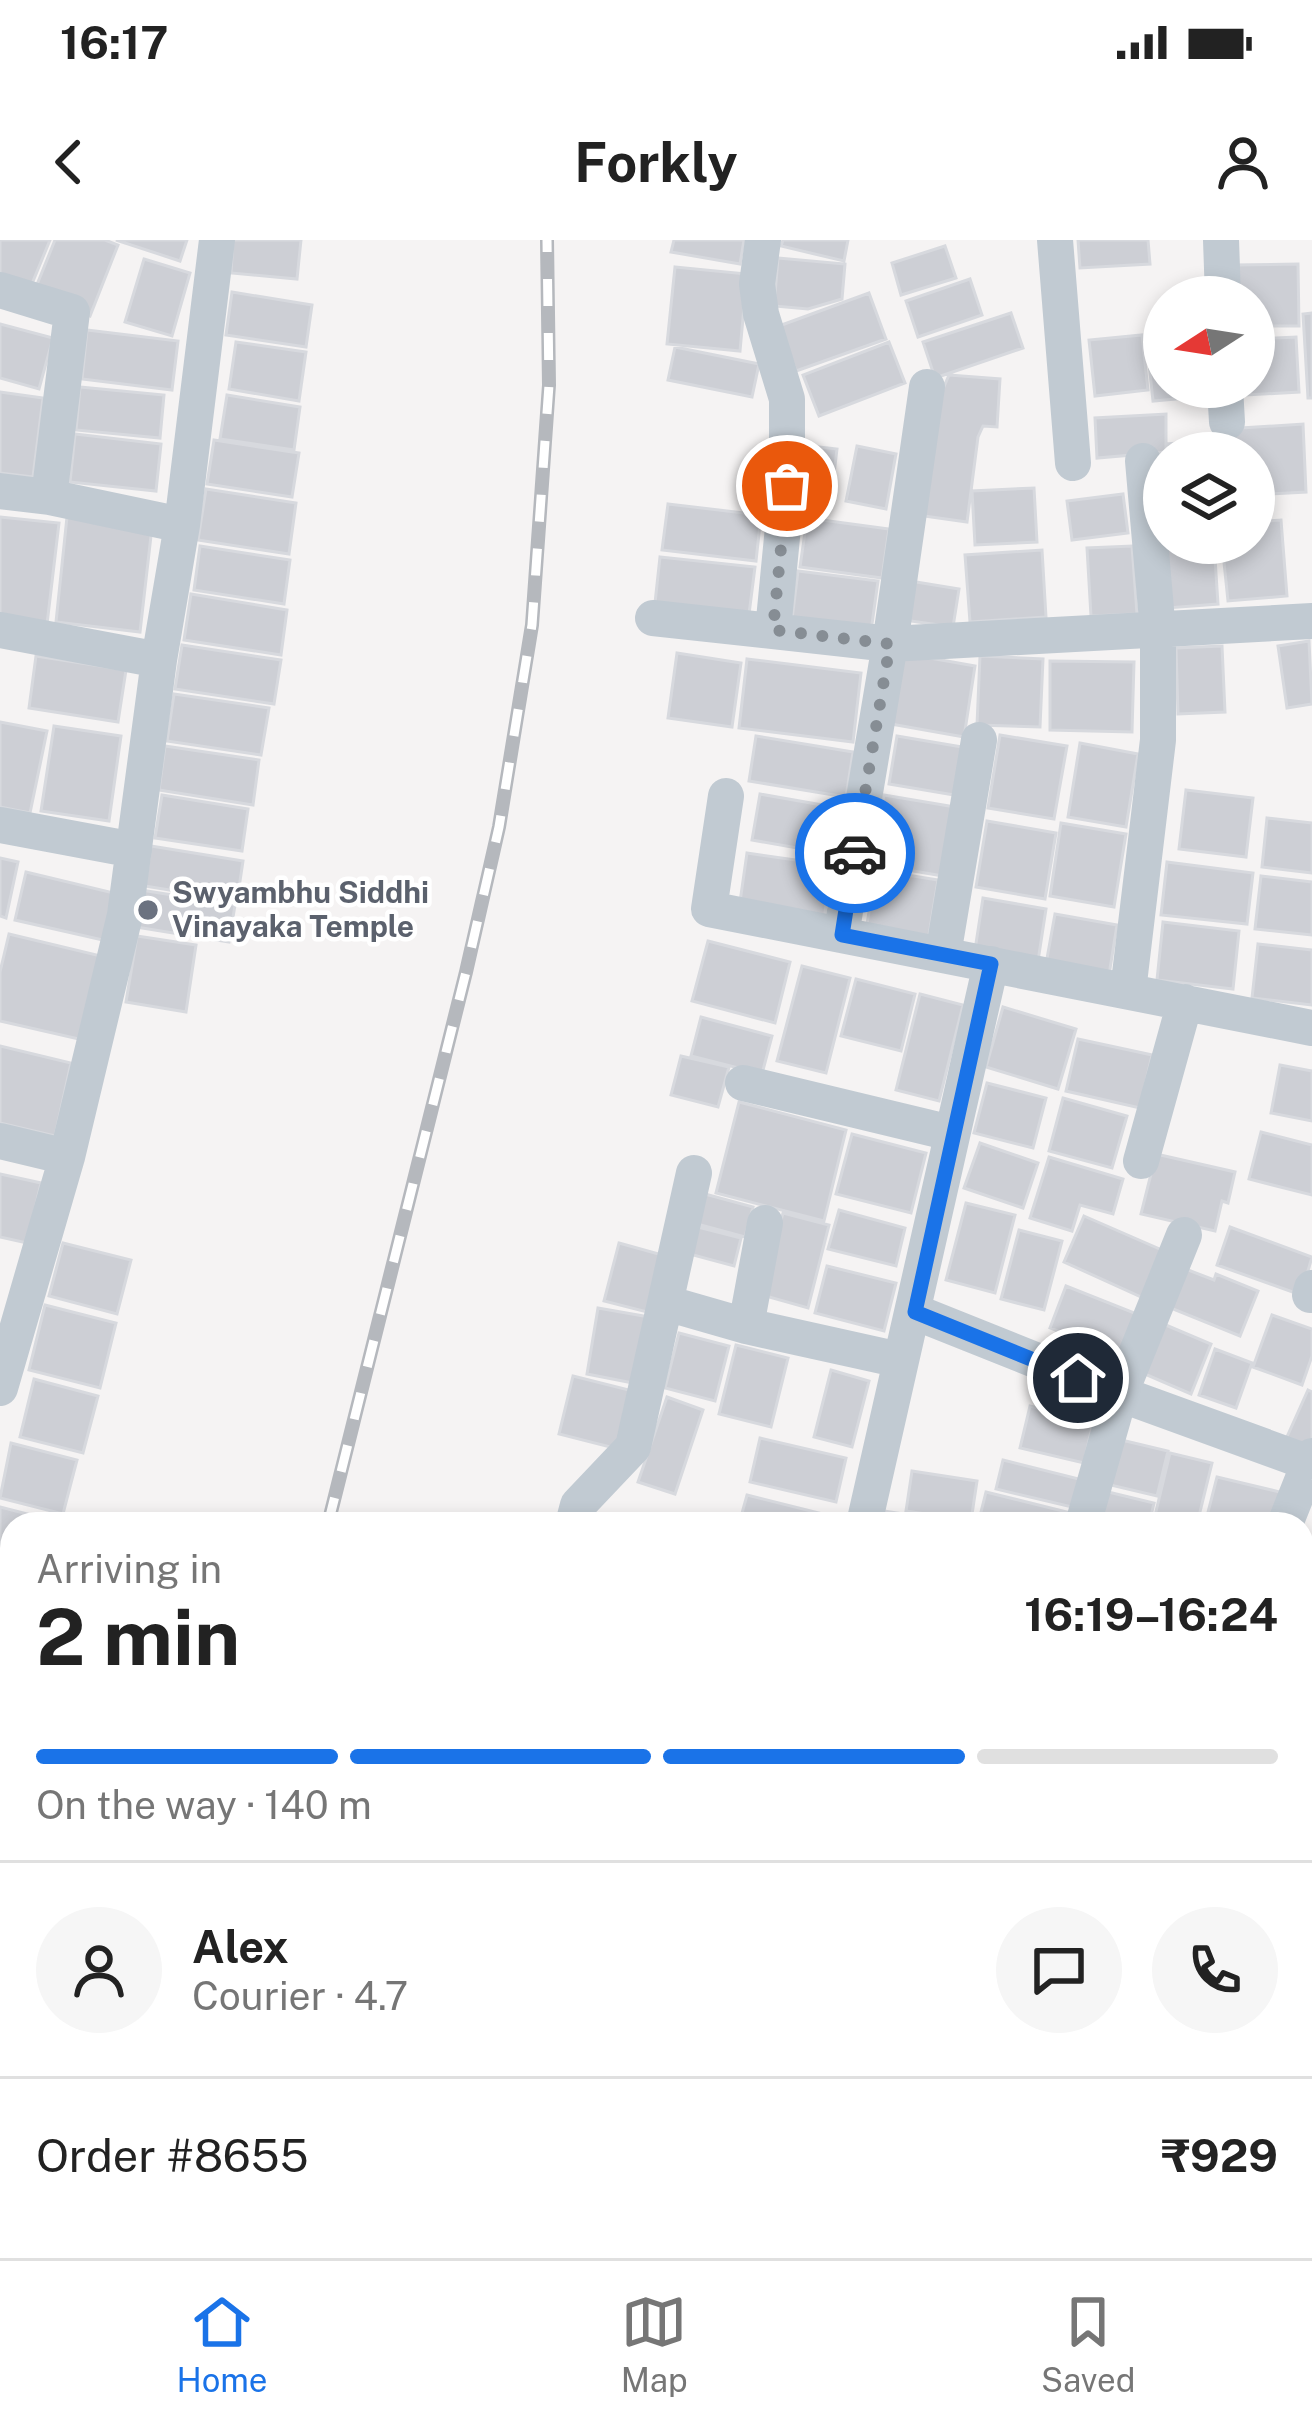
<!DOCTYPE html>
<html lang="en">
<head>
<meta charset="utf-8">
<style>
	:root { --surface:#fff; --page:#f6f6f6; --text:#222; --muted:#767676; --line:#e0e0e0; --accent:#1a73e8 }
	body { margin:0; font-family:"Public Sans",sans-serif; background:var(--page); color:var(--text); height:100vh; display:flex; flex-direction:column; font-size:45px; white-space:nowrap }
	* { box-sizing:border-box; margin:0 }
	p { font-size:39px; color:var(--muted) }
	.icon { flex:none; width:66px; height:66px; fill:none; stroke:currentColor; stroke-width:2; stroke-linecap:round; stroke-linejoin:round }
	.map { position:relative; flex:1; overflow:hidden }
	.details { position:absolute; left:0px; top:1272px; width:1314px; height:747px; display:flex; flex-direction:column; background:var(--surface); border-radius:36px 36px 0 0; box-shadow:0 6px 18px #0003 }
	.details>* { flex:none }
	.needle { width:78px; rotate:258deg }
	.tools { position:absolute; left:1143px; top:36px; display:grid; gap:24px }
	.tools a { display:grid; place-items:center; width:132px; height:132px; border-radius:50%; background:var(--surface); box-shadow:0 6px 18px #0003; font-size:60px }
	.pin { position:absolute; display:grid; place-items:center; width:102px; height:102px; color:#fff; margin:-51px; border:6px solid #fff; border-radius:50%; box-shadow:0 3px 12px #0007 }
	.courier { position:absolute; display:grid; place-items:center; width:120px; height:120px; margin:-60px; border:9px solid #1a73e8; border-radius:50%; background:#fff; color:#222; box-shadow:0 3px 15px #0007 }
	.overview em { font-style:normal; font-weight:700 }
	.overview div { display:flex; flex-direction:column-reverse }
	.overview { display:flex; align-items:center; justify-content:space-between; height:204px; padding:0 36px }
	h1 { font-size:78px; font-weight:700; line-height:90px }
	.bar { display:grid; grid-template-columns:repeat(4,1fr); gap:18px 12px; align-content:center; height:144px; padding:0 36px }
	.bar i { height:15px; border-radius:9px; background:var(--line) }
	.bar .current { background:var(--accent) }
	.bar p { grid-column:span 4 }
	.line { display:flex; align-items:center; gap:30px; padding:0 36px; border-top:3px solid var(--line) }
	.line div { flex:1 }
	.round { display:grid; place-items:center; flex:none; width:126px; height:126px; border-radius:63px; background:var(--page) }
	.status { display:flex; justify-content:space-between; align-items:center; height:84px; padding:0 60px; background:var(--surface); direction:ltr }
	.status svg { height:33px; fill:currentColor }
	header { display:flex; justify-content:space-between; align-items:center; height:156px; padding:0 36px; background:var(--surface); font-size:54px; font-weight:700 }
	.tabs { display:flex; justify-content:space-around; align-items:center; height:168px; border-top:3px solid var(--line); background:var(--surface); font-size:33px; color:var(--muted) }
	.tabs a { display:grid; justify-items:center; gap:6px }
	.tabs .current { color:var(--accent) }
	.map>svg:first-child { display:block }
	.building { fill:#cdcfd5; stroke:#d7d9de; stroke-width:3 }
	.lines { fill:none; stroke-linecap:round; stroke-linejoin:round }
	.minor { stroke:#c1cad2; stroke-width:36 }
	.rail-casing { stroke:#b5b8bd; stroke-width:14 }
	.rail { stroke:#fff; stroke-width:9; stroke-dasharray:27; stroke-linecap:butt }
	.done { stroke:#868d94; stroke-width:12; stroke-dasharray:0 21.6 }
	.route { stroke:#1a73e8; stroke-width:15 }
	.worship-dot { fill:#6b7280; stroke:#fff; stroke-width:4.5 }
	.labels { text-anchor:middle; stroke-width:9; stroke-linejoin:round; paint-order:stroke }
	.worship-label { font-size:30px; font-weight:bold; fill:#5b616d; stroke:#fff; text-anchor:start }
</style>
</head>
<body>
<div class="status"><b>16:17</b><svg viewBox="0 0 49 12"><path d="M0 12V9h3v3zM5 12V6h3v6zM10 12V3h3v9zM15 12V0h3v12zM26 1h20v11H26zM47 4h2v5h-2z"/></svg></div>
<header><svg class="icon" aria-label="back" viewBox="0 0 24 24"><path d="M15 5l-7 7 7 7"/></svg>Forkly<svg class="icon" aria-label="person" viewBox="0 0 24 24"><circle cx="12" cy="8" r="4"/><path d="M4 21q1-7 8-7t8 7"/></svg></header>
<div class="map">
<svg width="1312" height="2018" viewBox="0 0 1312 2018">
	<rect width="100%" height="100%" fill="#f5f3f3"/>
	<path class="building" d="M0,0H50L29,51L0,39Z
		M55,0H105L118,5L90,76L34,52Z
		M116,0H187L180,21Z
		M233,0H301L297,39L231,33Z
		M674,0H744L740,24L671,12Z
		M783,0H848L844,21L781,6Z
		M1078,0H1148L1150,24L1080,28Z
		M945,6L956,38L901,55L892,23Z
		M778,18L845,24L842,59L808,69L774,66Z
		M144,19L190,33L172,96L125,82Z
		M1298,24L1299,86H1254V57H1234V25Z
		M675,27L747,34L740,111L667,104Z
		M970,39L982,75L918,97L906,61Z
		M232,52L312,65L306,107L226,95Z
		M869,53L886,99L796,131L779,86Z
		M1011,73L1023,108L935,138L923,102Z
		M1312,73V158H1308L1303,74Z
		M0,84L53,98L39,149L0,138Z
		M87,90L178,101L172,150L82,139Z
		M1164,93V147H1219L1220,155L1153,161L1146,95Z
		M1142,95L1148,150L1095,156L1089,100Z
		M1296,97L1299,152L1246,155L1245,147H1254V99Z
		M236,102L306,112L299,161L229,149Z
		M889,102L905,143L819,176L803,135Z
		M675,107L759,124L752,157L668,140Z
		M949,135L1000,139L997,187L983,186L978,197L967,282L917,275L928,184Z
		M80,147L164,155L160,198L76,190Z
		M0,152L43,158L33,237L0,233Z
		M227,155L300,167L294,210L220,199Z
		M1166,174V212L1097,218L1095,178Z
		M1303,184L1306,252L1254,255V213H1227L1226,189Z
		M75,194L161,204L156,251L70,242Z
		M214,200L299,213L292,257L207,244Z
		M1202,201L1204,209L1222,208L1223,213H1167V204Z
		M802,205L837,209L831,259L796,255Z
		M857,206L896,214L886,269L846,261Z
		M1034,248L1037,302L975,305L972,251Z
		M206,249L296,263L289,314L198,300Z
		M1123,254L1128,293L1072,300L1067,261Z
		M668,264L761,275L756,321L662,310Z
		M0,277L59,283L47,384L0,378Z
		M67,277L152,287L140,392L56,382Z
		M807,278L889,289L882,338L800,327Z
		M1281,280L1287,356L1228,361L1222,303H1254V282Z
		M1164,303H1214L1218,364L1167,368Z
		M200,306L290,320L284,364L194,350Z
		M1132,306L1137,374L1091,376L1087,308Z
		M1042,310L1046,377L970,382L965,315Z
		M660,317L755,327L749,374L655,363Z
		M798,331L878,341L871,391L792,379Z
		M910,341L959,349L953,387L904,380Z
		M191,354L287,370L281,415L184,400Z
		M1309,401L1312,464L1287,468L1278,406Z
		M182,405L281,420L274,464L175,449Z
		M1222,406L1225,472L1178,474L1176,408Z
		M677,413L741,423L732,487L668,478Z
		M902,413L975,426L964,497L891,484Z
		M36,416L126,430L118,482L29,468Z
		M980,416L1043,419L1040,487L977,485Z
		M747,419L861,433L853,502L739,488Z
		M1050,421L1134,422L1132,492L1050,490Z
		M174,454L269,468L261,515L167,501Z
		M0,482L47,491L30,573L0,567Z
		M54,486L121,496L109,581L41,571Z
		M1000,495L1067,506L1054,579L988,568Z
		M756,496L853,512L846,557L749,541Z
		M897,496L968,508L960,556L889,544Z
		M1080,503L1138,514L1126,587L1068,577Z
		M165,506L259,520L253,565L159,550Z
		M1186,550L1253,558L1246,617L1179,609Z
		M760,554L845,569L837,615L752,600Z
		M162,555L248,569L242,611L155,598Z
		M884,555L955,567L943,636L872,624Z
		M1267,578L1312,583V633L1262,627Z
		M987,581L1056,593L1045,659L976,647Z
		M1061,583L1126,594L1114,667L1050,656Z
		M151,606L243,621L237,661L145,646Z
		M747,613L831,625L824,681L739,669Z
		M0,618L18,622L6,678L0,676Z
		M1167,622L1253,633L1247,684L1161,675Z
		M876,630L938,640L928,701L866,690Z
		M26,632L118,654L107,701L15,680Z
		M1261,636L1312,642V695L1255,689Z
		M141,650L235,665L229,702L136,687Z
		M983,658L1046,669L1038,721L975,710Z
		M1055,674L1117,685L1109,735L1046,724Z
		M1163,682L1239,691L1233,749L1157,740Z
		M9,694L101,716L83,800L0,781V732Z
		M137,696L196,705L186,772L126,762Z
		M708,701L790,722L775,783L692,761Z
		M1258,704L1312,710V765L1252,758Z
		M802,726L850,738L826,833L777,821Z
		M856,739L915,754L901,811L841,796Z
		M920,754L963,765L939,861L896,850Z
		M1003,767L1076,789L1058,849L986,827Z
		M701,777L772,796L762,834L691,816Z
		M1078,799L1152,815L1140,868L1066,851Z
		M0,806L71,823L55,896L0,883Z
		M681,816L729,827L718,867L671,855Z
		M1280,825L1312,831V881L1271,873Z
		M987,843L1046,858L1033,908L974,893Z
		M1063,858L1127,876L1112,928L1049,911Z
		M739,862L846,890L824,981L716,953Z
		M1261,892L1312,905V955L1249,939Z
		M852,894L926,913L911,973L836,954Z
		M980,903L1038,923L1023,968L964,948Z
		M1156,914L1235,932L1228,963L1222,961L1215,991L1141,974Z
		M1049,917L1123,939L1113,974L1080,965L1072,991L1030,978Z
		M0,934L41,943L27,1003L0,997Z
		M705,954L753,967L745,997L697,984Z
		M966,963L1015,975L995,1053L946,1040Z
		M839,970L905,988L896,1026L828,1009Z
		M783,973L829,985L808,1068L762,1055Z
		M1084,976L1171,1014L1150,1061L1064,1022Z
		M690,985L741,998L734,1026L682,1012Z
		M1230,987L1312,1017L1301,1055L1217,1025Z
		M1019,990L1062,1001L1044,1070L1001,1059Z
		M63,1003L131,1020L117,1074L49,1056Z
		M619,1003L666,1016L651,1073L604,1061Z
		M827,1026L896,1043L884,1091L815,1073Z
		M1183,1028L1214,1040L1216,1034L1258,1051L1240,1096L1168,1067Z
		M1066,1046L1137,1074L1121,1116L1050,1088Z
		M45,1065L116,1083L100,1148L29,1130Z
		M598,1068L655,1078L643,1145L587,1134Z
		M1272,1075L1312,1089V1116L1302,1145L1253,1127Z
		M1161,1083L1211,1104L1191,1154L1140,1132Z
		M679,1093L729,1106L715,1161L665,1148Z
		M736,1105L788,1118L771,1187L719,1174Z
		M1215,1109L1252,1123L1236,1168L1199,1155Z
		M831,1130L869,1141L852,1207L814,1197Z
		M573,1136L633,1151L618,1209L559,1194Z
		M34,1139L98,1156L83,1213L20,1197Z
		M1308,1150L1312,1152V1207L1286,1199Z
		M667,1157L703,1170L675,1254L638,1242Z
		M1030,1166L1093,1182L1084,1223L1020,1208Z
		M760,1198L846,1218L836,1262L750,1242Z
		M1113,1198L1168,1211L1157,1256L1102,1243Z
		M11,1203L77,1220L63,1274L0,1258Z
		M1170,1213L1212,1223L1197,1284H1153Z
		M1003,1220L1079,1239L1072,1267L996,1249Z
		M912,1231L977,1241L971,1281L906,1271Z
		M1217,1237L1284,1253L1277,1284H1205Z
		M1100,1250L1154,1263L1149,1284H1091Z
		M986,1252L1071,1273L1068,1284H978Z
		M747,1255L839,1278L837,1284H739Z
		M0,1267L66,1284H12V1334L0,1331Z
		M884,1271L967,1284H882Z
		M0,1346L12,1349V1406L0,1403Z
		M1302,1419L1312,1421V1470L1302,1468Z
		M0,1473L12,1476V1528L0,1524Z
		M1302,1477L1312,1478V1526L1302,1525Z
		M0,1532L12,1535V1579L0,1576Z
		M1302,1533H1312V1576H1302Z
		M1302,1592L1312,1593V1651L1302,1650Z
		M357,2007H435L433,2018H355Z
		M619,2007H677V2018H619Z
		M730,2007H790L789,2018H728Z
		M885,2007H929L927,2018H884Z
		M1065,2007H1141L1138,2018H1087L1063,2013Z
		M1148,2007H1183L1181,2018H1146Z"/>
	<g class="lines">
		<path class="minor" d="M763,0L757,44L761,74L787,159V246L773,390
			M1055,0L1073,223
			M1221,0L1223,57
			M0,50L72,72L49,257
			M1225,147L1227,182
			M0,251L49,257L182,285
			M653,378L890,404L1312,381
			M0,390L159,420
			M726,556L709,669L1312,788
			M0,585L134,610
			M841,695L890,404L927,147
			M943,715L979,500
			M1128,751L1158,500V392L1143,221
			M743,843L951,893
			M0,901L67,917
			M1141,921L1185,762
			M1310,1055L1312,1048
			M666,1063L746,1086L900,1120
			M915,1072L1120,1154L1307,1222
			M746,1086L765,983
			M0,1148L67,917L125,675L159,420L182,285L217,0
			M573,1284L578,1265L633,1207L694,933
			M864,1284L991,724
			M1083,1284L1120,1154L1184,995
			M1285,1284L1312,1216
			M1302,1765L1312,1766
			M0,1981L12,1980
			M1302,2002L1312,2003
			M454,2007L460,2018
			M46,2018L48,2007
			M950,2018L954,2007"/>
		<defs>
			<path id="rail" d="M328,1284L466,732L499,587L532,385L549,145L547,0
				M144,2018L147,2007"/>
		</defs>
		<use href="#rail" class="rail-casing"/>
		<use href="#rail" class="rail"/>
	</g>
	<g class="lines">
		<path class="done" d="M787,246L773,390L890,404L855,613"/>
		<path class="route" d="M855,613L842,695L991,724L915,1072L1078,1138"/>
	</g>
	<circle class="worship-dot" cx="148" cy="670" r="12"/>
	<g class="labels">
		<g class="worship-label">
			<text x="172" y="663">Swyambhu Siddhi<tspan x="172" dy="34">Vinayaka Temple</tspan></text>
		</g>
	</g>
</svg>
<div class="tools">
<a><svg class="needle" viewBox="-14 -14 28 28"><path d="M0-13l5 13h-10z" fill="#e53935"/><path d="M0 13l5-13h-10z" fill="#767676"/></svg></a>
<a><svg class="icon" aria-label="layers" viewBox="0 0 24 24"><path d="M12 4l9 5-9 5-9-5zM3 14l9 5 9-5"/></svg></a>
</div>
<div class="pin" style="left:787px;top:246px;background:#ea580c"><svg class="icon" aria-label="bag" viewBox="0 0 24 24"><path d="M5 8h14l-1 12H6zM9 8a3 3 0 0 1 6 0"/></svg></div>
<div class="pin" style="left:1078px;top:1138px;background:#1f2937"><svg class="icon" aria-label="home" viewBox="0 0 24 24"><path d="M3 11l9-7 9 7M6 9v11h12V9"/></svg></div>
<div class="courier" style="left:855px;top:613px"><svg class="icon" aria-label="car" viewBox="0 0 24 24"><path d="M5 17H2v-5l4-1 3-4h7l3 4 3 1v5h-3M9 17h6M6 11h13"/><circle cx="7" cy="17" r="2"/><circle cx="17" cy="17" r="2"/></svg></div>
<section class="details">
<div class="overview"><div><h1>2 min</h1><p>Arriving in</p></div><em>16:19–16:24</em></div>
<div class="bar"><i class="current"></i><i class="current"></i><i class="current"></i><i></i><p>On the way · 140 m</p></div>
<div class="line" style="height:216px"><a class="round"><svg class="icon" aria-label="person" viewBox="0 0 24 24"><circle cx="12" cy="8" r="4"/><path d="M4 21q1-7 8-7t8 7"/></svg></a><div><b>Alex</b><p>Courier · 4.7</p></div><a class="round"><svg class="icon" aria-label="chat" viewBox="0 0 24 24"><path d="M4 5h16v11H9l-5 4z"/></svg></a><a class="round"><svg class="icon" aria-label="phone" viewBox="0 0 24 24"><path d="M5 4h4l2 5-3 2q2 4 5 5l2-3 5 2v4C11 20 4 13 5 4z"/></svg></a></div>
<div class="line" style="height:156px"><div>Order #8655</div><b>₹929</b></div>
</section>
</div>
<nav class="tabs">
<a class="current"><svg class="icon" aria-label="home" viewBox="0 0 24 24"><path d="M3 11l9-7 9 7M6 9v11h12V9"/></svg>Home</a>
<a><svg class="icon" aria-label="map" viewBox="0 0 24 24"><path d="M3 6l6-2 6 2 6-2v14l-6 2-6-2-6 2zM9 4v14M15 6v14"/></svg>Map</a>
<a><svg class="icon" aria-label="saved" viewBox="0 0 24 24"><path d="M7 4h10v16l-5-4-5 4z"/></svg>Saved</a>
</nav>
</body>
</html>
